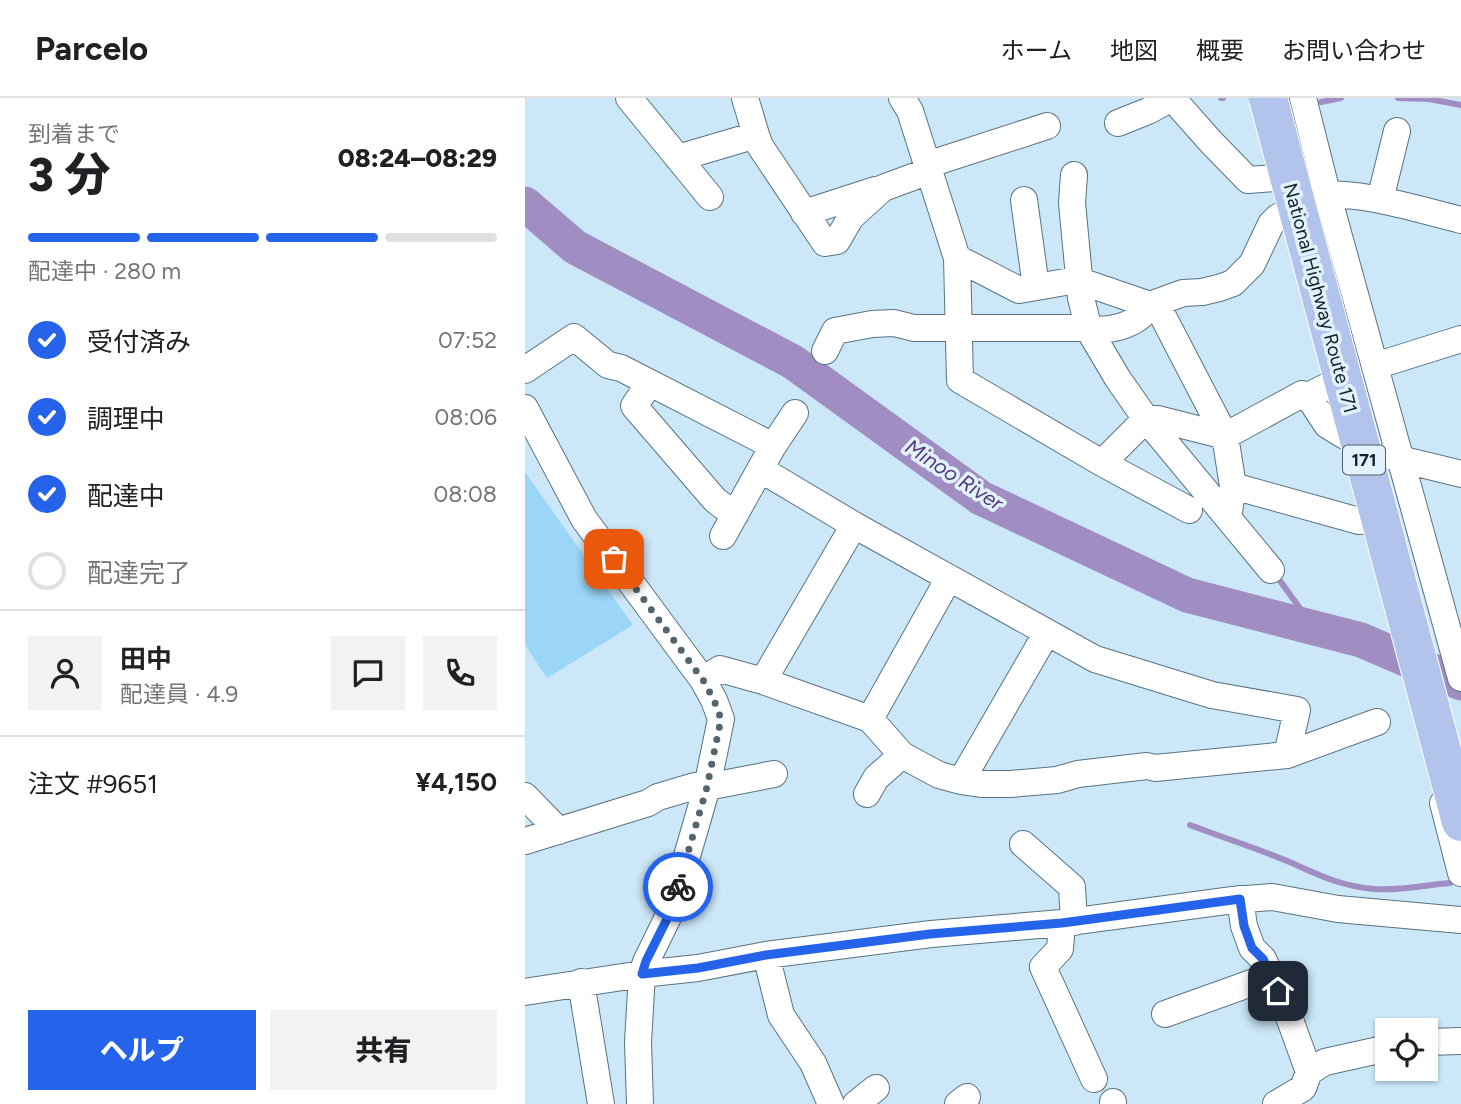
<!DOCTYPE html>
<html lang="ja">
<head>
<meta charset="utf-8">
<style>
	:root { --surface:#fff; --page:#f2f2f2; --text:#202124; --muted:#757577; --line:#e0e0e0; --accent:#2563eb }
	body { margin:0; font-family:Figtree,"Noto Sans JP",sans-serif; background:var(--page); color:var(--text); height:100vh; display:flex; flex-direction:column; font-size:26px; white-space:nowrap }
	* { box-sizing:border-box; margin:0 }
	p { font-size:23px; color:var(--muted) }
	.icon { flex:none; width:38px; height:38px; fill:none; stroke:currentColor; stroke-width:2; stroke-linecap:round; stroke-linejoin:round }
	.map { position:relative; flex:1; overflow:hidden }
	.side { display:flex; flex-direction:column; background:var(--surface); width:525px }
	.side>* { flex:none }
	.controls { position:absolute; left:850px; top:920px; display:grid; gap:14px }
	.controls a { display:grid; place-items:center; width:63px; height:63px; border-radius:0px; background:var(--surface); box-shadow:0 2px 5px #0004; font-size:35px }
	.pin { position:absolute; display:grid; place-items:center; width:60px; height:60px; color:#fff; margin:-30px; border-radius:14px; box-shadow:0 4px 10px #0006 }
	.courier { position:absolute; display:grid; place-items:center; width:70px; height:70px; margin:-35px; border:5px solid #2563eb; border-radius:50%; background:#fff; color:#222; box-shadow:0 2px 9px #0007 }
	.headline em { font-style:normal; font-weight:800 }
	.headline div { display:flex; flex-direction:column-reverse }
	.headline { display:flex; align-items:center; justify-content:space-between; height:119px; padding:0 28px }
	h1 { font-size:46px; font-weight:800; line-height:52px }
	.bar { display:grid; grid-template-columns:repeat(4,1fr); gap:10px 7px; align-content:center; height:84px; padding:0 28px }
	.bar i { height:9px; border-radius:5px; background:var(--line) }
	.bar .selected { background:var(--accent) }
	.bar p { grid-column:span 4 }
	.line { display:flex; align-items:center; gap:18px; padding:0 28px; border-top:2px solid var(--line) }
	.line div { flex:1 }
	.round { display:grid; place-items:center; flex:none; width:74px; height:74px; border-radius:0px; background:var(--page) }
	ol { padding:0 28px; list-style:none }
	li { display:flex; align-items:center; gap:21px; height:77px }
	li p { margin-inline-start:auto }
	li .icon { padding:7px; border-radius:50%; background:var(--accent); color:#fff; stroke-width:4 }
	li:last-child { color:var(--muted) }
	li i { width:38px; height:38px; border:4px solid var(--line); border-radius:50% }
	.button { display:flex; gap:14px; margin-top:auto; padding:14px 28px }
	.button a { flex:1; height:80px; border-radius:0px; background:var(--accent); color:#fff; font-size:28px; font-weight:800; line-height:80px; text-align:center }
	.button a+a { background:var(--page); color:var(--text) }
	header { display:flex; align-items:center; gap:42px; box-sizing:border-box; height:98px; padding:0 35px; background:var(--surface); border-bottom:2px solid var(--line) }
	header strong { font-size:33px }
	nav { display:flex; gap:38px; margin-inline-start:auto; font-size:24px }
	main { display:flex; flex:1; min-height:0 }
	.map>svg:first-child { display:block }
	.green { fill:#9bd6f8 }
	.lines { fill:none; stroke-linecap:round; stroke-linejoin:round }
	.stream { stroke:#a08ec2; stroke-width:6 }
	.river { stroke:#a08ec2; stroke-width:35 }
	.minor-casing { stroke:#597381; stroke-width:28 }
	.minor { stroke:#fff; stroke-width:26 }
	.highway-bridge-casing { stroke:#fff; stroke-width:40; stroke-linecap:butt }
	.highway-bridge { stroke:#b2c4ec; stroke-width:38 }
	.done { stroke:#54656f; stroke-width:7; stroke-dasharray:0 12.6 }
	.route { stroke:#2563eb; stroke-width:9 }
	.labels { text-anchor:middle; stroke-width:7; stroke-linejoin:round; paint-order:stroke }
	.shield { fill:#e1f2fc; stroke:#525e66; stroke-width:2 }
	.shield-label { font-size:18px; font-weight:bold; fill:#141f25 }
	.street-label { font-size:19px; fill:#141f25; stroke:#e1f2fc }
	.water-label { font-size:21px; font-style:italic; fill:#563b7c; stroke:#e1f2fc }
</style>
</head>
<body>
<header>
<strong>Parcelo</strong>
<nav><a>ホーム</a><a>地図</a><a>概要</a><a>お問い合わせ</a></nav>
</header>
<main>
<section class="side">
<div class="headline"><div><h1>3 分</h1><p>到着まで</p></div><em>08:24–08:29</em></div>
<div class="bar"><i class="selected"></i><i class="selected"></i><i class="selected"></i><i></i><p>配達中 · 280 m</p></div>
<ol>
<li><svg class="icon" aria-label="check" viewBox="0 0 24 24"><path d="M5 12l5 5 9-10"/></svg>受付済み<p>07:52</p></li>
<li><svg class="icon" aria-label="check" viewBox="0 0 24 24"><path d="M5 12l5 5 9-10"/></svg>調理中<p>08:06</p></li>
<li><svg class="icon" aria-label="check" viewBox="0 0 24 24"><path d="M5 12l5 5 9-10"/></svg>配達中<p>08:08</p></li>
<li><i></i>配達完了</li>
</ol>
<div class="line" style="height:126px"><a class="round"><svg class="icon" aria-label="person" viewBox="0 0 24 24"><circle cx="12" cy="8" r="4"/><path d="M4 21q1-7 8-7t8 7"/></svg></a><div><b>田中</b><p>配達員 · 4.9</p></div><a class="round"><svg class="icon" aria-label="chat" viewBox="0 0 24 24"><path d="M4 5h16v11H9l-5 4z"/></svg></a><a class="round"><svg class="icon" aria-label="phone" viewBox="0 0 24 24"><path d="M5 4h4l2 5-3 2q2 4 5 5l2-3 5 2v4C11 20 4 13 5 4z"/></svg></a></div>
<div class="line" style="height:91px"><div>注文 #9651</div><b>¥4,150</b></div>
<div class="button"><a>ヘルプ</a><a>共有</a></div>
</section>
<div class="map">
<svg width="936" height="1006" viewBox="0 0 936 1006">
	<rect width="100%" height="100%" fill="#cbe7f8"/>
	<path class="green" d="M0,374L108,527L22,580L0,547Z"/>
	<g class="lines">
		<path class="stream" d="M696,0H698
			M873,0L904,1L936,7
			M796,4L816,0
			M753,480L790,531
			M665,727C699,740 734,751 767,765C796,778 816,788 849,791C875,793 899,787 925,785"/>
		<path class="river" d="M0,106L50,149L268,264L456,400L662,497L836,542L936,585"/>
		<defs>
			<path id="minor" d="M104,0L185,99
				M220,0L231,37
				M377,0L385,13L432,160L435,282L577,365L664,412
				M778,0L802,95L936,580
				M593,25L623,13L647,0L686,44L723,82L751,80
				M153,60L231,37L235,48L300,145L312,143L326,119L358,90L404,73L411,64L522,28
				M549,77L547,105L556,200L564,232L593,281L621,321L746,472
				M786,98C832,91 891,111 936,122
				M499,102L511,189
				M855,102L872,33
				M279,115L350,92
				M432,160L494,192L546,183H555L625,207L658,195L677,194L694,190L708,185L727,166L746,126L753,119L760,116
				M631,205L700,338
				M300,253L310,233L347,226L369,225L389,230H557C581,235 612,229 625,207
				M850,268L936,241
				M0,272L49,239L83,267L96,270L248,348
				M125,285L109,308L190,402L210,417
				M783,298L802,327L820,338
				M0,310L59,421L178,582L189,602L196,621L182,689L153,789L143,819L121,864L117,876L113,944L115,1006
				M863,358L936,376
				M577,365L621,321H633L700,338
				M235,371L329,427L570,561L687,597L772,612L762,657
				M708,388L834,423L842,422
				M703,420L708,388L700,338L777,296L783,298L807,286
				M198,438L248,348L270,315
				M178,582L195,571L238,583L345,621L377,657L414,677L436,683L456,686H486L532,682L553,676L622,668L630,670L762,657L852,624
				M238,583L329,427
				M345,621L424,480
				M436,683L521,536
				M342,696L351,680L377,657
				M0,698L34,733
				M918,705L936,775
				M0,743L123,705L133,699L170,688L182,689L249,676
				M498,746L547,789L549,824
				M715,801L719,828L727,850L738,861L760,908L784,974
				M537,825L535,851L518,869L569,981
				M241,857L256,917L288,965L306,1006
				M56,884L76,1006
				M0,894L117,876L173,870L241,857L406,836L537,825L708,802L747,799L813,811L936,822
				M640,916L746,878
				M901,944L936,943
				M588,1004V1006
				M331,1006L351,990
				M433,1006L442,999
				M751,1006L778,990L784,974L800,964L863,950"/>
		</defs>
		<use href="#minor" class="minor-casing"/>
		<use href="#minor" class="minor"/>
		<defs>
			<path id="highway-bridge" d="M743,0L936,724"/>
		</defs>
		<use href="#highway-bridge" class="highway-bridge-casing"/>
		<use href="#highway-bridge" class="highway-bridge"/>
	</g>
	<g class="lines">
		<path class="done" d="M89,461L178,582L189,602L196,621L182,689L153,789"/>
		<path class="route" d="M153,789L143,819L121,863L117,876L173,870L241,857L405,836L537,825L715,801L719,828L727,850L738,861L753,893"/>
	</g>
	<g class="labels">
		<rect class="shield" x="818" y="347.5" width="42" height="29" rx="5"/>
		<g class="shield-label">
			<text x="839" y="368">171</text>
		</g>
		<g class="street-label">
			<text transform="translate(796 200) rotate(75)" y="7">National Highway Route 171</text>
		</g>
		<g class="water-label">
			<text transform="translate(429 377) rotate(33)" y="7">Minoo River</text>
		</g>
	</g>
</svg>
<div class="controls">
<a><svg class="icon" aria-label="locate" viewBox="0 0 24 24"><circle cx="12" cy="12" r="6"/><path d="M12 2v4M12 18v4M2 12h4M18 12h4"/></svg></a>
</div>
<div class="pin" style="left:89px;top:461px;background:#ea580c"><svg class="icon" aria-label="bag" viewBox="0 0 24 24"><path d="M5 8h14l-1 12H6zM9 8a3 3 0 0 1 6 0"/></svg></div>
<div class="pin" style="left:753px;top:893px;background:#1f2937"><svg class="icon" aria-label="home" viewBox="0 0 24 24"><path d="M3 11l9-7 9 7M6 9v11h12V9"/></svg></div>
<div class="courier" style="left:153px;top:789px"><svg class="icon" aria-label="bike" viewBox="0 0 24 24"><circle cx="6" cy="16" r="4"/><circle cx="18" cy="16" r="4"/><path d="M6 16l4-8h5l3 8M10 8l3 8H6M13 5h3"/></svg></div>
</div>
</main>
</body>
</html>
